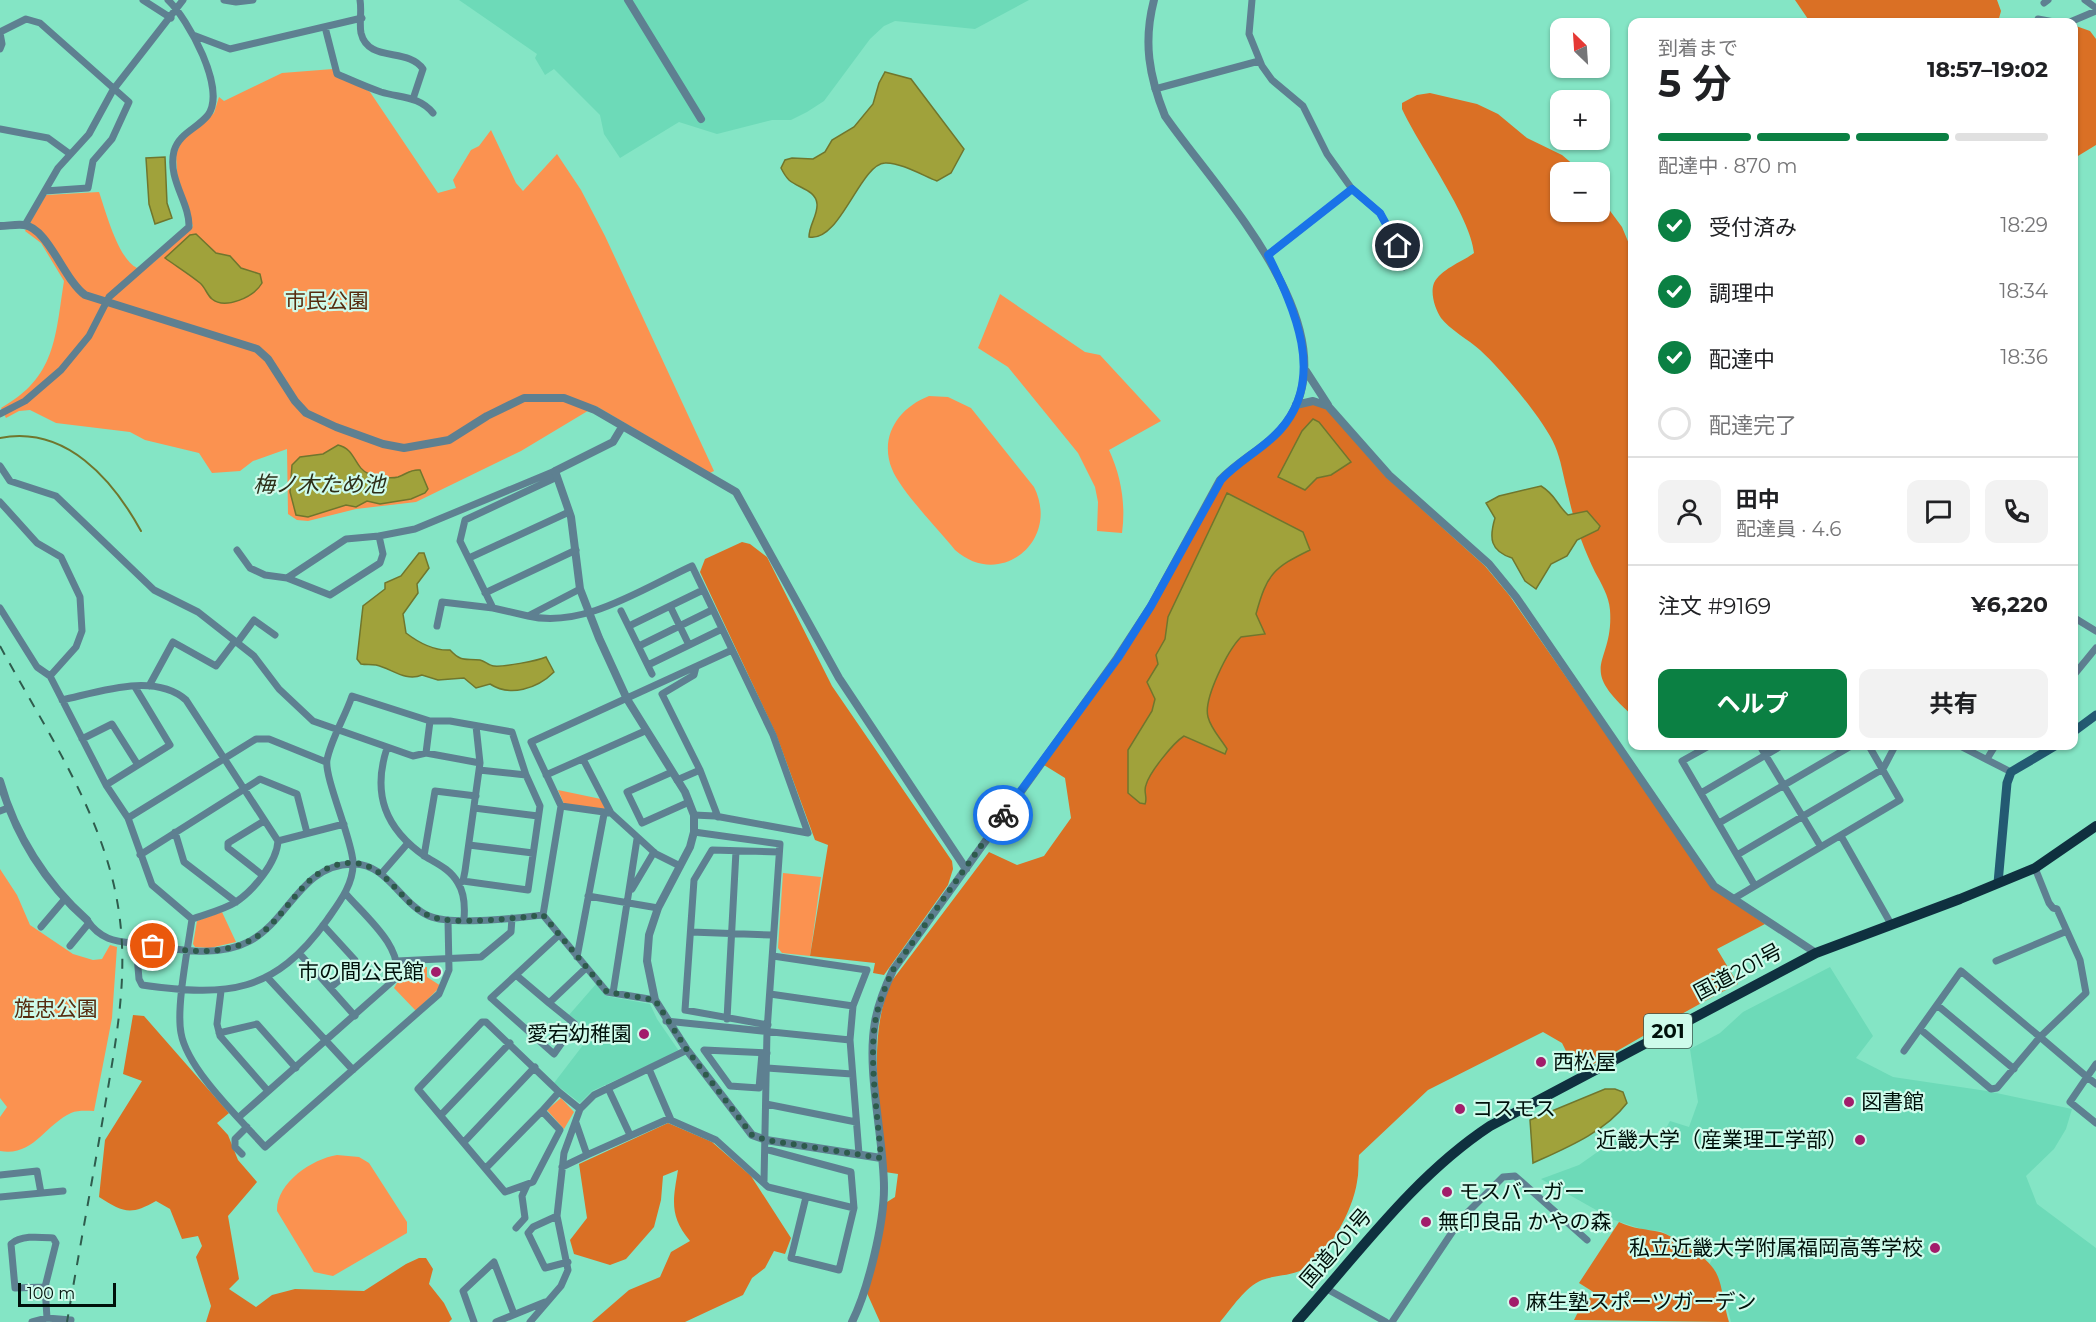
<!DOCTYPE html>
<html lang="ja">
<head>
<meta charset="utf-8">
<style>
	:root { --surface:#fff; --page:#f2f2f2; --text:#202124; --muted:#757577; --line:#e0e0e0; --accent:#0b8043 }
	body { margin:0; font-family:Montserrat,"Noto Sans JP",sans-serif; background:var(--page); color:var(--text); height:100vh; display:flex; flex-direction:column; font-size:22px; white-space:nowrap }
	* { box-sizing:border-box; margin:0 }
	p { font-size:20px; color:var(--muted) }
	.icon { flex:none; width:33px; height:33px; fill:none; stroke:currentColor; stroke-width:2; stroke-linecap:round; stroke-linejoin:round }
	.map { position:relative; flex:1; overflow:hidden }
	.sheet { position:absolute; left:1628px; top:18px; width:450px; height:732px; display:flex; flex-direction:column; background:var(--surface); border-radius:12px; box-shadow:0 2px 4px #0004 }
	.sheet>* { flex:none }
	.needle { width:39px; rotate:335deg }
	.tools { position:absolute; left:1550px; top:18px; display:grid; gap:12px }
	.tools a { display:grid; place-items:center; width:60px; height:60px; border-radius:12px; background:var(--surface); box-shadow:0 2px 4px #0004; font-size:30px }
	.scale { position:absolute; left:18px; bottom:15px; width:98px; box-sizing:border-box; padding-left:6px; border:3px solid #00110b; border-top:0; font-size:16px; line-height:21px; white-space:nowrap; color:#00110b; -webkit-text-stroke:4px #cefbeb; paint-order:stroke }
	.pin { position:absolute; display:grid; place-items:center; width:51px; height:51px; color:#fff; margin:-26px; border:3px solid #fff; border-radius:50%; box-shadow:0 2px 6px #0007 }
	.courier { position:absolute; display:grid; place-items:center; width:60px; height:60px; margin:-30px; border:4px solid #1a73e8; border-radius:50%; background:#fff; color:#222; box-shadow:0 2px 8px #0007 }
	.overview em { font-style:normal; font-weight:700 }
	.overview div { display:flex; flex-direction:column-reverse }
	.overview { display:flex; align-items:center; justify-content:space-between; height:102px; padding:0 30px }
	h1 { font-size:39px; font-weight:700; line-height:45px }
	.bar { display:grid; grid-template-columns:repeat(4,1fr); gap:9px 6px; align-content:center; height:72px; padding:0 30px }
	.bar i { height:8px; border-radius:4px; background:var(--line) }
	.bar .on { background:var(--accent) }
	.bar p { grid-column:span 4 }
	.line { display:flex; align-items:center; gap:15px; padding:0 30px; border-top:2px solid var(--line) }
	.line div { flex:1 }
	.round { display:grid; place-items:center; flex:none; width:63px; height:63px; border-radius:12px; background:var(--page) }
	ol { padding:0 30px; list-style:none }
	li { display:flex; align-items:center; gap:18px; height:66px }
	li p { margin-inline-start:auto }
	li .icon { padding:6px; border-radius:50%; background:var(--accent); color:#fff; stroke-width:4 }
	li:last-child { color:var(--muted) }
	li i { width:33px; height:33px; border:3px solid var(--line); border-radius:50% }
	.primary-button { display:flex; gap:12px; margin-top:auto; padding:12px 30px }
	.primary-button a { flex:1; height:69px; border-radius:12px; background:var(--accent); color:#fff; font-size:24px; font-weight:700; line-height:69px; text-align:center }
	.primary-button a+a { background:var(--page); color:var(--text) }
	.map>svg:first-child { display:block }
	.built { fill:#6ddab8 }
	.green { fill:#fb9250 }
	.forest { fill:#da7025 }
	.water { fill:#a0a23b; stroke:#70762d; stroke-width:1.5 }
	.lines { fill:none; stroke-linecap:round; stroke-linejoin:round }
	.stream { stroke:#70762d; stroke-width:2 }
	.minor { stroke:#5e8091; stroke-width:7 }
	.tertiary { stroke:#5e8091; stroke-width:8 }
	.secondary { stroke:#235a72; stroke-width:9 }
	.trunk { stroke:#0f303f; stroke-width:10 }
	.rail { stroke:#2f5c4d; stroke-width:2; stroke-dasharray:10 10; stroke-linecap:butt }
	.done { stroke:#2e5b4c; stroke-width:6; stroke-dasharray:0 10.8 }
	.route { stroke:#1a73e8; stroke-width:8 }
	.poi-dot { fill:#a21d6b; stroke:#cefbeb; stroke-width:2 }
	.labels { text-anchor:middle; stroke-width:4.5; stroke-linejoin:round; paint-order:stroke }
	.shield { fill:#cefbeb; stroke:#3e574e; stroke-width:1.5 }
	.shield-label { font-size:20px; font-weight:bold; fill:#00110b }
	.park-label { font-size:21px; fill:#562b0f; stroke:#cefbeb }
	.poi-label { font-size:21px; fill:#00110b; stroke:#cefbeb; text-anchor:start }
	.street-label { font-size:21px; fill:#00110b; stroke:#cefbeb }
	.water-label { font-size:22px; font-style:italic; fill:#2d2e18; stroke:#cefbeb }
</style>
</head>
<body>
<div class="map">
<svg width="2096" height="1322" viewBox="0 0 2096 1322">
	<rect width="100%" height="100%" fill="#84e5c5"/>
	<path class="built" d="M459,0H1029L975,29L895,21L884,26L870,39L824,101L807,112L791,120H772L717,134L679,122L620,158L604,134L600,115L554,69L545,75L535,58L537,54Z
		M1830,967L1873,1036L1856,1058L1893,1077L1987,1091L2072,1109L2066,1129L2054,1149L2026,1176L2037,1204L2096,1248V1322H1731L1724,1295L1701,1281L1712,1259L1661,1231L1645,1230L1614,1220L1541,1179L1579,1165L1626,1132L1655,1148L1670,1121L1689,1127L1698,1102L1690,1049L1720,1033L1743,1012Z
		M596,984L606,996L650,1004L657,1019L679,1051L592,1091L580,1103L554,1083L593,1032L569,1015Z"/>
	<path class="green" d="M333,69L370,92L438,193L456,188L453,180L471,150L479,146L491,130L516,183L523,191L557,154L581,190L605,236L714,471L710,473L596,406L521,451L416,502L356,509L308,521L297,520L288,514L287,449L253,461L240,471L212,473L199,453L145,440L130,432L56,423L30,410L19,411L6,418L1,408C56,377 55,338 64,281L41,243L25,231L46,195L99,192C106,212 118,259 137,268L153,263L193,226L178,187L176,154L182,140L214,113L219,97L224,101L282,73Z
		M1000,294L1085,352L1100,355L1161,421L1109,450C1121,476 1126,504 1122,533L1097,531L1098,502L1095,487L1078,453L1008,367L978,348Z
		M929,396L948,397L971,408L1034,487C1061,541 1000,590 955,550C939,530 900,490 892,469C879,437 898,408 929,396Z
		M558,790L601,799L606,808L604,811L564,804Z
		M0,869L17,895L30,925L73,954L93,960L102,959L110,945L117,947L112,1018L94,1111C87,1111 78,1110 71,1113C45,1125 33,1157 0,1151V1117L7,1107L0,1098Z
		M783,873L821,877L810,956L782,953L778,948Z
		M222,912L236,942L210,948L195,947L193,944L197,921Z
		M424,963V967H427V977L441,986L416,1011L394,988L400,978L402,964Z
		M561,1098L574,1112L564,1129L547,1110Z
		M337,1155L359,1157L369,1163L407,1222V1233L333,1276L314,1272L277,1211C276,1183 312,1159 337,1155Z"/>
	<path class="forest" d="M1795,0H1997L2001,11L1998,22H1810Z
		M2076,26L2090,31L2096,39V145L2073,159V27Z
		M1430,93L1477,104L1498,114L1527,138L1562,155L1582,172H1560V212H1599V196L1622,227L1632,251V715C1575,664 1614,666 1610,610C1609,596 1601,583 1595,572C1582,545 1573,519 1567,490C1563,475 1561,460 1555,446C1544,420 1501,369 1480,350C1469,340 1449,329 1441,318C1435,309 1430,293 1434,283C1441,269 1462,262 1474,253C1471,217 1419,146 1402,109V103L1417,95Z
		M1314,404L1326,408L1385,476L1485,566L1509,595L1714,889L1765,924L1717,949L1738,984C1683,1011 1632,1044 1577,1073L1562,1043L1543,1032L1428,1090L1359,1155C1358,1164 1359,1173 1357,1182C1353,1210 1328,1257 1302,1270C1290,1276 1275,1275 1262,1280C1245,1287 1232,1308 1220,1322H880L866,1291L887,1202L895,1197L898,1174L885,1172C881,1112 866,1038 891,982L989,852L1017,865L1044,856L1071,818L1065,778L1044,765L1123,657L1221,485C1244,457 1279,440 1297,408Z
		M742,542L750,544L767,557L832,686L952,861L953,869L948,885L884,975L873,973L875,963L810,956L828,845L815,840L776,734L700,572L705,559Z
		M133,1015L144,1016L229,1113L217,1123L228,1135L238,1160L257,1182L228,1216L239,1279L229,1289L256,1307L272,1295L295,1289L364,1291L406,1264L419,1258H426L433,1269L429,1284L444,1303L452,1319L449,1322H206L211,1306L196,1257L202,1246L198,1236L182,1239L170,1209L156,1201C130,1216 123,1212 99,1197L105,1140L142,1081L123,1074Z
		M668,1123L712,1142L751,1176L791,1238L785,1254L774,1251L765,1268L752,1278L743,1295L685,1322H592L629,1290L660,1277L671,1252L690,1241C669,1216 673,1200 678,1170L663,1176L661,1200L654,1227L626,1259L610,1265L574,1254L570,1240L587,1218L579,1164Z
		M1619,1222C1633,1229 1646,1229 1660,1232C1668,1234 1678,1241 1685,1245C1727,1271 1717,1280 1729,1322L1574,1320L1580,1308L1595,1293L1579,1283Z"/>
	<path class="water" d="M885,72L911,79L964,149L951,173L937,181C924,176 900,162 885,163C860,164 840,243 809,237C809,225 818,215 817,204C816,190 798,188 789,180C786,177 783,172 781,168L785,160L792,158L813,159L825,152L832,140L854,127L873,104L879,83Z
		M165,157L167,203L172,218L155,224L149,204L146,158Z
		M196,234L216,253L230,256L241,268L260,274L262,283C254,297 225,310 212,299C207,295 205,287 200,283C189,274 176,266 165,258L190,235Z
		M1313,419L1319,422L1351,462L1331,475L1317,478L1305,490L1278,477L1302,431Z
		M338,445C356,449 354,468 369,474C375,477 391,479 398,477C407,474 410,469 420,470L428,489L425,493L411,499L380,504L367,501L356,507L346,505L308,517L296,515L290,492L292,465L300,457L323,454Z
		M1541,486C1556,495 1556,504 1568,515L1587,511L1600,526L1598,530L1577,540L1567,556L1551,564L1536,589L1525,581L1512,558C1490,551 1489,538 1495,518L1486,503L1499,496Z
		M1227,493L1303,532L1310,550C1273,568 1267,574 1256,614L1265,634L1241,637C1228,650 1203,699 1208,717C1211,729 1221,739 1227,749L1225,754L1184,736C1173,743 1149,773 1146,785C1143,792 1148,797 1145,804L1140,803L1128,793V750L1152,711L1155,699L1147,682L1158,664L1156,655L1165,639L1168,617Z
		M419,553H424L429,568L417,584L418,593L403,614L406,633C419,643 433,651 450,650C462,663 466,658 480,660C485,661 489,666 494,666C503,667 537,661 546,657L554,672C537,689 510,697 490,684L476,688L464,678L438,680L422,675C405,682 391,668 376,665C371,664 366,665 361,664L357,659L363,606L385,589V583L401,576Z
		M1605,1089H1615L1623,1092L1627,1103C1605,1132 1566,1148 1533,1163L1530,1120Z"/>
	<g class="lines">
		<path class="stream" d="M0,438C66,425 113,480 141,531"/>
		<path class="minor" d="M143,0L171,18
			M224,0L236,2L253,0
			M360,0C362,11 359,23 361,33C368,63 408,47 423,69L413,99
			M1252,0L1249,34L1262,66L1272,80L1303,106L1327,154L1352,189L1380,213L1398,246L1404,267
			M2085,0L2096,8
			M2044,3L2048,0
			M2038,19L2054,22
			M2070,22L2096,11
			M325,27L337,74C351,80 366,87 381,92C401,98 419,96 433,113
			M0,32L26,19L40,23L129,102L112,139L93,161L88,188L45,191
			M0,33L2,44L0,49
			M193,35L230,49L362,18
			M1155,89L1259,61
			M0,129L48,138L70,154
			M25,225L58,168L89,134L113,90L183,0
			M1268,255L1352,189
			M0,414L25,401L61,370L89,336L109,297L189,227C190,203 167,179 174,151C179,133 197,129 208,115C227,89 188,19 168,0
			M0,466L10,481L56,496L154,590L198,612L254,656L279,689L313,721L413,756L426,753L480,763L465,871L463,881L459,884
			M557,477L465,520L460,541L493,608L528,616L580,589
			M0,502L37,543L61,557L80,597L82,631L76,647L50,676L37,667L0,608
			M237,550L250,568L265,575L287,578L346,539L379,536L415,529L555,471
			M469,558L569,512
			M287,578L330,595L380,563L383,554L379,536
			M485,593L576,550
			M670,606L689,645
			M621,611L652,674
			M528,616C583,629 642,589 692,566L773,735L808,833L715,816L694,815
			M2073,617L2096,631
			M437,626L442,602L493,608
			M629,626L703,590
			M237,643L254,620L275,635
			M639,646L712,610
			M648,665L722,629
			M696,667L694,675L662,694L700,770L718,817
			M50,676L106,785L128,818L152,885L192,919
			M2073,676L2096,648
			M149,686L173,642L216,666L235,641
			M62,700C99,692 154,672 186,700L278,841C277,862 253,891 236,902C223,910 206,914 192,919
			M476,726L480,763
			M82,739L112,724L138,765
			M1709,746L1682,761L1755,886
			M1760,746L1821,847
			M1960,746L2011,772
			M387,748C372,794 385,829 426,857C438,864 451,870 458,883C465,894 465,907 464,919
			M426,753L430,721
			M583,759L611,813
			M1987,759L1995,746
			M672,772L627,792L642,823L689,802
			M546,775L645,731
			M677,780L700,770
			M106,785L170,745L135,687
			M1701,793L1781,746
			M561,806L611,813L656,854L680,866
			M474,808L538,816
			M0,811L8,808
			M128,818L256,739H269L326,762
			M1719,823L1851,746
			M175,832L184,862L236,902
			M694,832L780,844L767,1031L764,1181
			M1841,836L1891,924
			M278,841L344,824
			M469,845L533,853
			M140,855L260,779L297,794L307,833
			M1737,855L1883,769L1895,746
			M424,856L435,791L476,796
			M2035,868L2049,903L2053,908L2057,909L2080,960L2086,993L2040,1037L2087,1077L2096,1064
			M261,874L228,848V843L264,821
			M381,874L408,843
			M463,881L528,890L540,806L526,775L479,770
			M632,889L654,852
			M588,896L658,908
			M1733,899L1900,800L1869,746
			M192,919C188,948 176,1007 181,1033C187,1069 240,1119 265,1147L439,994L449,970L448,920
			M87,920C103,944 122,941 147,945C180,950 218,958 250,941C289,920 301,865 352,864C386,862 401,904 429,916C453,926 516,918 543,915
			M323,925L355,960L356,966L330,988
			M41,927L64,900
			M691,932L772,935
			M559,935L491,998L554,1054L575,1024L549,1003L586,968
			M136,944L139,979L142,985C227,997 274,994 327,920C339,903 354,884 353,862C352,839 324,777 327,760C331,739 345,717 352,696L430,721H450L512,732L526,775
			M70,946L89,923
			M299,953L355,1016
			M773,956L867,970L853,1006L850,1040L859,1154
			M577,957L604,814
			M397,961L481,957L511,932L512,918
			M1996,961L2067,931
			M516,975L549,1003
			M267,977L353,1070
			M221,991L217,1024L220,1036L268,1091
			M613,993L637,839
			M770,994L853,1006
			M655,1000L607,992L543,915L561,806L531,742L732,650
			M1937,1005L2014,1069
			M727,1019L736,851
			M666,1021L850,1040
			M768,1025L685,1010L694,880L712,850L779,852
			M219,1033L257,1024L296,1068
			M1904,1051L1961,971L2040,1037L1997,1088L1991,1089L1920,1029
			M762,1053L759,1088L730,1086L704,1050L767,1053
			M767,1068L852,1074
			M649,1069L671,1120
			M2096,1084L2087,1077L2070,1102L2096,1123
			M608,1088L630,1135
			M559,1092L486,1022H482L418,1089L505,1192L533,1182L560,1130L542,1111L559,1092L580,1109
			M766,1104L856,1122
			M441,1115L510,1043
			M239,1117L395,979C406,949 364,915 346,894
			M576,1123L587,1155L668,1119L716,1140L768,1187L854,1208
			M464,1142L535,1067
			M765,1149L851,1172L854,1208L839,1270L791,1258L806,1197
			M242,1154L235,1147V1139L247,1127
			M562,1167L587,1155
			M486,1168L542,1111
			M0,1175L37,1171L41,1193
			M0,1197L63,1191
			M557,1216L533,1227L528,1233L545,1268L568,1262
			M516,1228L525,1218L522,1196L527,1185
			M45,1287L15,1288L11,1244C21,1235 39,1237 53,1238L56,1243L45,1287L47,1318
			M1327,1289L1386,1322
			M32,1322L47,1318L71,1320
			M474,1322L463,1291L494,1262L514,1314
			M496,1322L545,1302
			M530,1322L561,1286L568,1270L557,1216L564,1153L580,1109L594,1095L687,1050
			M1392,1322L1461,1219L1503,1177L1515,1176L1587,1240"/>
		<path class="tertiary" d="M628,0L701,119
			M0,226C8,226 16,224 24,225C48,228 64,280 85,295L257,349L268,359L295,401L306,413L336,427L383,444L404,448L449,440L487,416L524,398H564L595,410L736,492L839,678L966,869
			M1306,371L1328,405
			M1296,405L1313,401L1328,406L1389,475L1489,564L1516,597L1714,886L1816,953
			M622,427L613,442L555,471L571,517L580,589L599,638L627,699L685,792L694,815V832L690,847L658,908L649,935L647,961L655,1000L687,1050L752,1135L766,1140L881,1158
			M0,781C15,835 46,884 87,920
			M852,1322C868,1290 884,1224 884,1188C884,1138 866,1071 875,1022C878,1004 885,987 893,970L1117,658L1151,606L1220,480C1240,459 1269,446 1286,423C1354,329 1216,190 1165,116C1149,76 1143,42 1154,0"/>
		<path class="secondary" d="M2073,732L2096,715
			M1998,883L2007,783L2011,772L2055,746"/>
		<path class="trunk" d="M1297,1322C1358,1254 1414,1176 1490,1126L1816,953L1960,899L2035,868L2096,826"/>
		<path class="rail" d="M0,646C39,718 88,791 110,870C134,955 118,1027 104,1112C92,1182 79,1252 67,1322"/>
	</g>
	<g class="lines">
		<path class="done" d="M153,946C185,951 216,956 247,942C288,924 301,862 353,863C387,864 401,905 430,916C454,926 516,918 543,915L607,992L655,1000L687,1050L752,1135L766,1140L881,1158C878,1118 869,1062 875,1023C878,1004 885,987 893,970L1003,815"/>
		<path class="route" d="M1003,815L1118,658L1151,606L1221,480C1238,461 1263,449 1280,430C1327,378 1294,308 1268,255L1352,189L1380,213L1398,246"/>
	</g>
	<g class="poi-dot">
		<circle cx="436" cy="972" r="6"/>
		<circle cx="644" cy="1034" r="6"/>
		<circle cx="1541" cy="1062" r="6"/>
		<circle cx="1849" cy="1102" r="6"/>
		<circle cx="1460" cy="1109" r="6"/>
		<circle cx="1860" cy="1140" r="6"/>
		<circle cx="1447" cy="1192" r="6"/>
		<circle cx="1426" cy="1222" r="6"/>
		<circle cx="1935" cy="1248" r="6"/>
		<circle cx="1514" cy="1302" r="6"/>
	</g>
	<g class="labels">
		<rect class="shield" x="1644" y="1014" width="48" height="34" rx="4.5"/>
		<g class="shield-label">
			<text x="1668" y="1038">201</text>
		</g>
		<g class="park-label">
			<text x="327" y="308">市民公園</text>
			<text x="56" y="1016">旌忠公園</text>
		</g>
		<g class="poi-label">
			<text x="424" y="979" text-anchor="end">市の間公民館</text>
			<text x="632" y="1041" text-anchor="end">愛宕幼稚園</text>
			<text x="1553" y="1069">西松屋</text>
			<text x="1861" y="1109">図書館</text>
			<text x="1472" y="1116">コスモス</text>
			<text x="1848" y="1147" text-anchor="end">近畿大学（産業理工学部）</text>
			<text x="1459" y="1199">モスバーガー</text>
			<text x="1438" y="1229">無印良品 かやの森</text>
			<text x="1923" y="1255" text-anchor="end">私立近畿大学附属福岡高等学校</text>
			<text x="1526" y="1309">麻生塾スポーツガーデン</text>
		</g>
		<g class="street-label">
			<text transform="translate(1738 972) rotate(-28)" y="7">国道201号</text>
			<text transform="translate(1336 1248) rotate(-49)" y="7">国道201号</text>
		</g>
		<g class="water-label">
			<text x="319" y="492">梅ノ木ため池</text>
		</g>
	</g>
</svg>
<div class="tools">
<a><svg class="needle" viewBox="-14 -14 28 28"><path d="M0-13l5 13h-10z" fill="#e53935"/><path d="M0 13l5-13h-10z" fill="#757577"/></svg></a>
<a>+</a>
<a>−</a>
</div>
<div class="scale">100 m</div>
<div class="pin" style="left:153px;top:946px;background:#ea580c"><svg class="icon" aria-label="bag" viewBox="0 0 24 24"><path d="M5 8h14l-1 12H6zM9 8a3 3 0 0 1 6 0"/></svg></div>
<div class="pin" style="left:1398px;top:246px;background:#1f2937"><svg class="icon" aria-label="home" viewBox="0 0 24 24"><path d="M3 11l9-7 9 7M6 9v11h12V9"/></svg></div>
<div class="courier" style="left:1003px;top:815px"><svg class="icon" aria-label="bike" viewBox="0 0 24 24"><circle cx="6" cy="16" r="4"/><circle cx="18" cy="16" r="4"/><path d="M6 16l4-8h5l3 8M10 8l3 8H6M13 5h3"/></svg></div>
<section class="sheet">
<div class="overview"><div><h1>5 分</h1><p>到着まで</p></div><em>18:57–19:02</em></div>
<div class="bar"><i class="on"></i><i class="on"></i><i class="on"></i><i></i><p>配達中 · 870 m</p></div>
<ol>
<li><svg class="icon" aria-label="check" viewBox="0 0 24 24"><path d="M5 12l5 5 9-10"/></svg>受付済み<p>18:29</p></li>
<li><svg class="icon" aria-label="check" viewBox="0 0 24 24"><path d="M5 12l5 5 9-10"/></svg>調理中<p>18:34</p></li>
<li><svg class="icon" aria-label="check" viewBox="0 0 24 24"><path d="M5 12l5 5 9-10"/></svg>配達中<p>18:36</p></li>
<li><i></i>配達完了</li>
</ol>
<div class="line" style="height:108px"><a class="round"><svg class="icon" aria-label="person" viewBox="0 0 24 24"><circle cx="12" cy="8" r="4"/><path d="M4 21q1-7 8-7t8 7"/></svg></a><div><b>田中</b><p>配達員 · 4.6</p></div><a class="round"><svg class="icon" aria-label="chat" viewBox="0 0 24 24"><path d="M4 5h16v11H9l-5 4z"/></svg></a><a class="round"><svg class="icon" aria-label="phone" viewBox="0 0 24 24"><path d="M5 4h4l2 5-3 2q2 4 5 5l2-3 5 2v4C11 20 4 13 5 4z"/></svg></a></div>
<div class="line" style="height:78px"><div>注文 #9169</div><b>¥6,220</b></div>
<div class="primary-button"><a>ヘルプ</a><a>共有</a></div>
</section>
</div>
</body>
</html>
